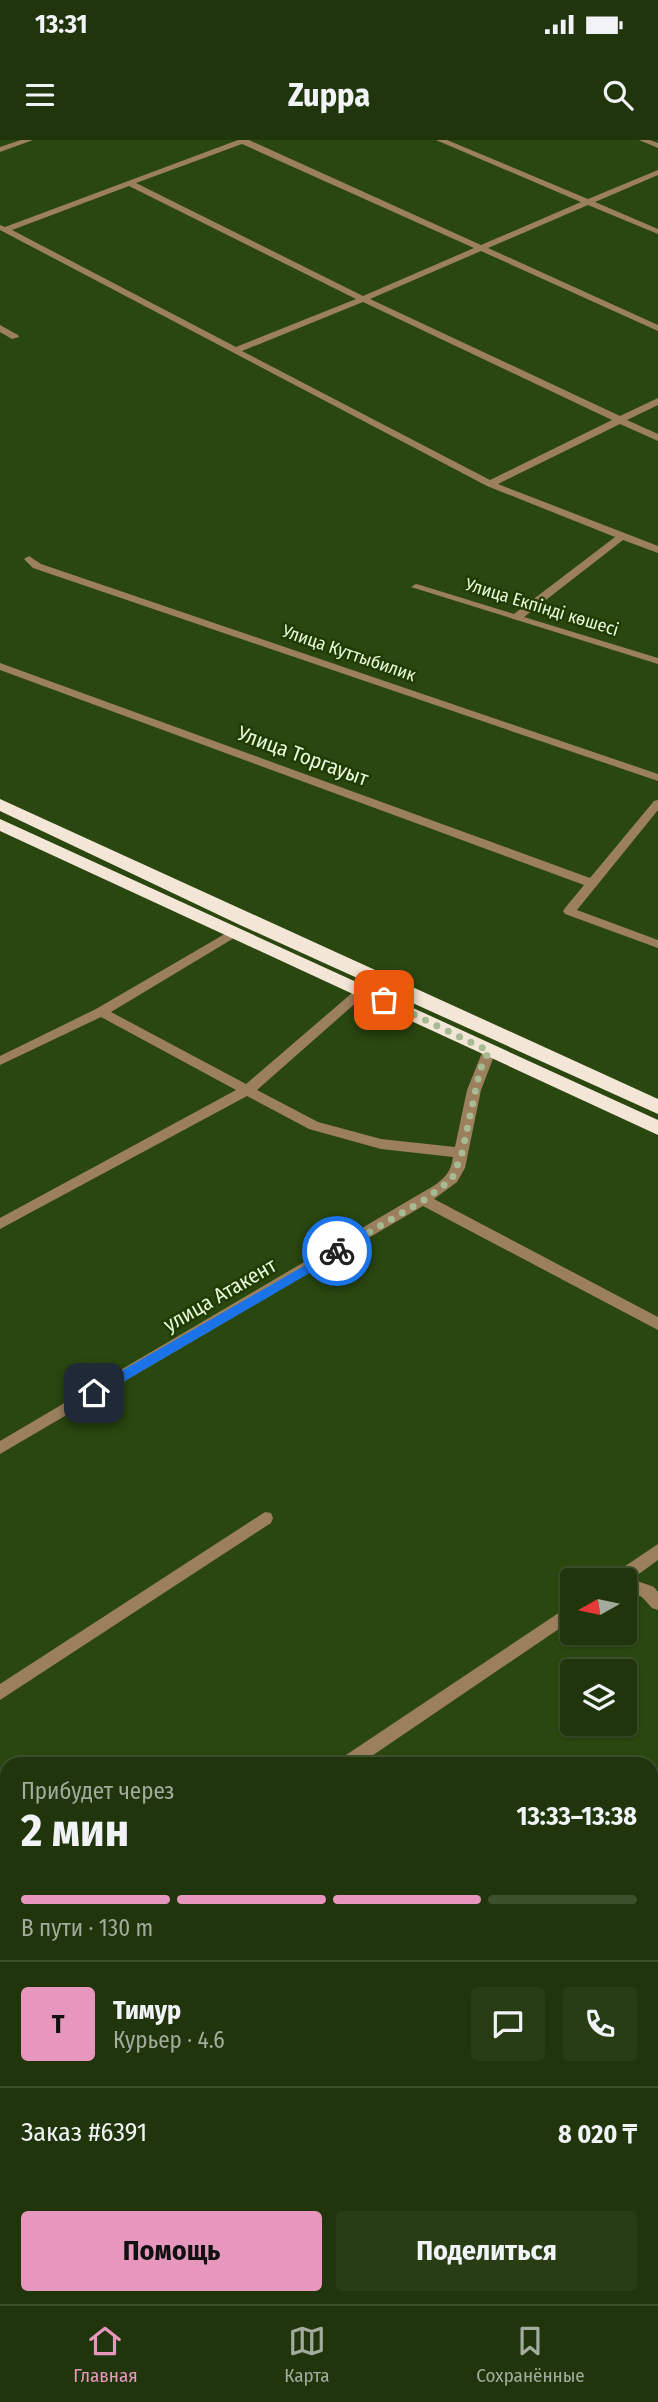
<!DOCTYPE html>
<html lang="ru">
<head>
<meta charset="utf-8">
<style>
	:root { --surface:#20350b; --page:#283d14; --text:#f1f3f6; --muted:#a2ab9d; --line:#3d502c; --accent:#e797bd }
	body { margin:0; font-family:"Fira Sans Condensed",sans-serif; background:var(--page); color:var(--text); height:100vh; display:flex; flex-direction:column; font-size:26px; white-space:nowrap }
	* { box-sizing:border-box; margin:0 }
	p { font-size:23px; color:var(--muted) }
	.icon { flex:none; width:38px; height:38px; fill:none; stroke:currentColor; stroke-width:2; stroke-linecap:round; stroke-linejoin:round }
	.map { position:relative; flex:1; overflow:hidden }
	.drawer { position:absolute; left:0px; top:1617px; width:658px; height:548px; display:flex; flex-direction:column; background:var(--surface); border-radius:21px 21px 0 0; box-shadow:0 2px 5px #0004,0 0 0 2px var(--line) }
	.drawer>* { flex:none }
	.needle { width:46px; rotate:261deg }
	.fabs { position:absolute; left:560px; top:1428px; display:grid; gap:14px }
	.fabs a { display:grid; place-items:center; width:77px; height:77px; border-radius:7px; background:var(--surface); box-shadow:0 2px 5px #0004,0 0 0 2px var(--line); font-size:35px }
	.pin { position:absolute; display:grid; place-items:center; width:60px; height:60px; color:#fff; margin:-30px; border-radius:14px; box-shadow:0 4px 10px #0006 }
	.courier { position:absolute; display:grid; place-items:center; width:70px; height:70px; margin:-35px; border:5px solid #1a73e8; border-radius:50%; background:#fff; color:#222; box-shadow:0 2px 9px #0007 }
	.head em { font-style:normal; font-weight:700 }
	.head div { display:flex; flex-direction:column-reverse }
	.head { display:flex; align-items:center; justify-content:space-between; height:119px; padding:0 21px }
	h1 { font-size:46px; font-weight:700; line-height:52px }
	.bar { display:grid; grid-template-columns:repeat(4,1fr); gap:10px 7px; align-content:center; height:84px; padding:0 21px }
	.bar i { height:9px; border-radius:5px; background:var(--line) }
	.bar .selected { background:var(--accent) }
	.bar p { grid-column:span 4 }
	.line { display:flex; align-items:center; gap:18px; padding:0 21px; border-top:2px solid var(--line) }
	.line div { flex:1 }
	.round { display:grid; place-items:center; flex:none; width:74px; height:74px; border-radius:7px; background:var(--page) }
	.action { display:flex; gap:14px; margin-top:auto; padding:14px 21px }
	.action a { flex:1; height:80px; border-radius:7px; background:var(--accent); color:#111; font-size:28px; font-weight:700; line-height:80px; text-align:center }
	.action a+a { background:var(--page); color:var(--text) }
	.status { display:flex; justify-content:space-between; align-items:center; height:49px; padding:0 35px; background:var(--surface); direction:ltr }
	.status svg { height:19px; fill:currentColor }
	header { display:flex; justify-content:space-between; align-items:center; height:91px; padding:0 21px; background:var(--surface); font-size:32px; font-weight:700 }
	.tabs { display:flex; justify-content:space-around; align-items:center; height:98px; border-top:2px solid var(--line); background:var(--surface); font-size:19px; color:var(--muted) }
	.tabs a { display:grid; justify-items:center; gap:4px }
	.tabs .selected { color:var(--accent) }
	.map>svg:first-child { display:block }
	.lines { fill:none; stroke-linecap:round; stroke-linejoin:round }
	.street { fill:#9c805d; fill-rule:evenodd }
	.highway { fill:#f4e6d6; fill-rule:evenodd }
	.route { fill:#1a73e8 }
	.done { stroke:#a6bb94; stroke-width:7; stroke-dasharray:0 12.6 }
	.labels { text-anchor:middle; stroke-width:5; stroke-linejoin:round; paint-order:stroke }
	.far-street-label { font-size:18px; fill:#e8fadc; stroke:#203c02 }
	.street-label { font-size:21px; fill:#e8fadc; stroke:#203c02 }
</style>
</head>
<body>
<div class="status"><b>13:31</b><svg viewBox="0 0 49 12"><path d="M0 12V9h3v3zM5 12V6h3v6zM10 12V3h3v9zM15 12V0h3v12zM26 1h20v11H26zM47 4h2v5h-2z"/></svg></div>
<header><svg class="icon" aria-label="menu" viewBox="0 0 24 24"><path d="M4 6h16M4 12h16M4 18h16"/></svg>Zuppa<svg class="icon" aria-label="search" viewBox="0 0 24 24"><circle cx="10" cy="10" r="6"/><path d="M15 15l6 6"/></svg></header>
<div class="map">
<svg width="658" height="2164" viewBox="0 0 658 2164">
	<rect width="100%" height="100%" fill="#2a470f"/>
	<g class="lines">
		<path class="street" d="M21,0H33L0,12V7Z
			M238,0H249L481,105L581,62L436,0H447L588,59L658,30V35L595,62L658,89V94L588,65L488,108L658,185V191L481,111L370,159L620,276L658,258V265L627,280L658,294V301L620,284L498,344L658,406V413L623,400L524,477L658,518V524L411,447L416,444L420,445L514,474L615,397L487,346L0,90V85L5,87ZM242,4L474,108L363,156L136,43ZM129,46L356,159L236,207L12,90ZM363,162L612,280L490,340L242,211Z
			M639,0H650L658,3V8Z
			M0,185L18,195L19,197L12,199L0,192Z
			M29,416L41,424L658,634V641L33,428L24,419Z
			M0,523L590,738L654,661L658,660V670L577,770L658,800V808L565,774L563,771L565,768L584,745L0,530Z
			M235,788L241,792L239,795L111,872L246,944L359,847H367L369,850L367,853L257,950L318,982L381,999L455,1007L467,950L484,908H494L496,911L481,950L465,1028L457,1042L434,1059L658,1177V1190L423,1066L0,1314V1301L435,1045C446,1037 451,1031 453,1017L381,1009L309,989L247,956L0,1089V1078L236,950L101,877L0,925V916L96,869Z
			M265,1372L271,1373L273,1378L271,1383L0,1560V1544Z
			M658,1404V1420L632,1439L654,1447L658,1452V1470L652,1468L642,1457L625,1450V1440H610L612,1435Z
			M572,1464V1480L360,1624H337L340,1619Z
			M658,1727V1746L651,1749V1730Z
			M0,1810L7,1814V1838L0,1834Z
			M7,1845V1865L0,1868V1848Z
			M137,2158H163L161,2164H135Z
			M225,2158H247L249,2164H227Z"/>
		<path class="highway" d="M0,659L658,959V974L240,785L0,671Z
			M0,679L658,980V995L0,691Z"/>
	</g>
	<path class="route" d="M337,1107L343,1111L342,1114L99,1256H90V1249Z"/>
	<g class="lines">
		<path class="done" d="M337,1111L424,1060L452,1039L462,1013L480,930L489,911L384,860"/>
	</g>
	<g class="labels">
		<g class="far-street-label">
			<text transform="translate(542 467) rotate(17)" y="6">Улица Екпінді көшесі</text>
			<text transform="translate(349 513) rotate(19)" y="6">Улица Куттыбилик</text>
		</g>
		<g class="street-label">
			<text transform="translate(303 616) rotate(20)" y="7">Улица Торгауыт</text>
			<text transform="translate(220 1155) rotate(-30)" y="7">улица Атакент</text>
		</g>
	</g>
</svg>
<div class="fabs">
<a><svg class="needle" viewBox="-14 -14 28 28"><path d="M0-13l5 13h-10z" fill="#e53935"/><path d="M0 13l5-13h-10z" fill="#a2ab9d"/></svg></a>
<a><svg class="icon" aria-label="layers" viewBox="0 0 24 24"><path d="M12 4l9 5-9 5-9-5zM3 14l9 5 9-5"/></svg></a>
</div>
<div class="pin" style="left:384px;top:860px;background:#ea580c"><svg class="icon" aria-label="bag" viewBox="0 0 24 24"><path d="M5 8h14l-1 12H6zM9 8a3 3 0 0 1 6 0"/></svg></div>
<div class="pin" style="left:94px;top:1253px;background:#1f2937"><svg class="icon" aria-label="home" viewBox="0 0 24 24"><path d="M3 11l9-7 9 7M6 9v11h12V9"/></svg></div>
<div class="courier" style="left:337px;top:1111px"><svg class="icon" aria-label="bike" viewBox="0 0 24 24"><circle cx="6" cy="16" r="4"/><circle cx="18" cy="16" r="4"/><path d="M6 16l4-8h5l3 8M10 8l3 8H6M13 5h3"/></svg></div>
<section class="drawer">
<div class="head"><div><h1>2 мин</h1><p>Прибудет через</p></div><em>13:33–13:38</em></div>
<div class="bar"><i class="selected"></i><i class="selected"></i><i class="selected"></i><i></i><p>В пути · 130 m</p></div>
<div class="line" style="height:126px"><b class="round" style="background:var(--accent);color:#111">Т</b><div><b>Тимур</b><p>Курьер · 4.6</p></div><a class="round"><svg class="icon" aria-label="chat" viewBox="0 0 24 24"><path d="M4 5h16v11H9l-5 4z"/></svg></a><a class="round"><svg class="icon" aria-label="phone" viewBox="0 0 24 24"><path d="M5 4h4l2 5-3 2q2 4 5 5l2-3 5 2v4C11 20 4 13 5 4z"/></svg></a></div>
<div class="line" style="height:91px"><div>Заказ #6391</div><b>8 020 ₸</b></div>
<div class="action"><a>Помощь</a><a>Поделиться</a></div>
</section>
</div>
<nav class="tabs">
<a class="selected"><svg class="icon" aria-label="home" viewBox="0 0 24 24"><path d="M3 11l9-7 9 7M6 9v11h12V9"/></svg>Главная</a>
<a><svg class="icon" aria-label="map" viewBox="0 0 24 24"><path d="M3 6l6-2 6 2 6-2v14l-6 2-6-2-6 2zM9 4v14M15 6v14"/></svg>Карта</a>
<a><svg class="icon" aria-label="saved" viewBox="0 0 24 24"><path d="M7 4h10v16l-5-4-5 4z"/></svg>Сохранённые</a>
</nav>
</body>
</html>
